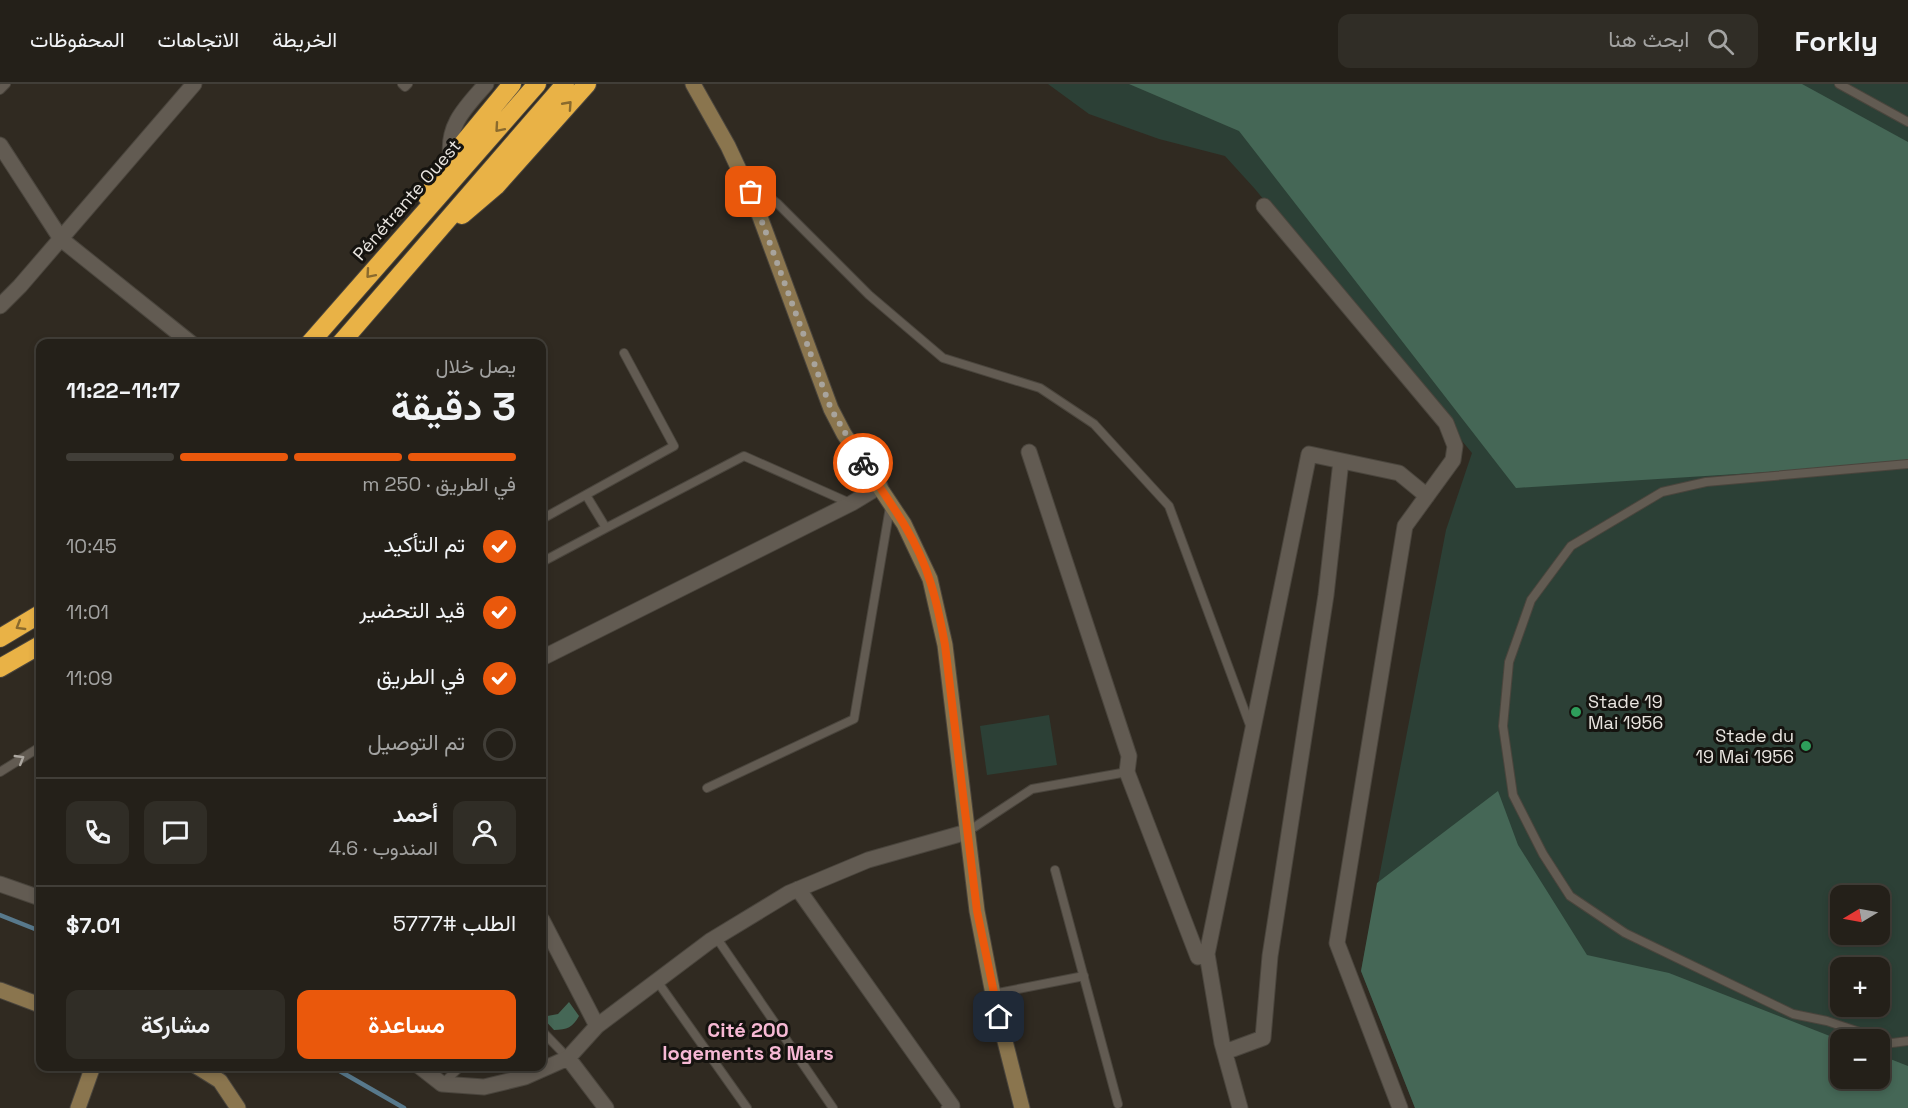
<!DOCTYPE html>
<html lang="ar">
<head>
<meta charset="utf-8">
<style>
	:root { --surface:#242019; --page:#302d26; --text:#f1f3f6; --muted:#a3a3a2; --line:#413e38; --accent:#ea580c }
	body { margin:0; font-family:"Space Grotesk",Vazirmatn,sans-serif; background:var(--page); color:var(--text); direction:rtl; height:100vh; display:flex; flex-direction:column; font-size:22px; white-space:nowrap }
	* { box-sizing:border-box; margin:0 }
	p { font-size:20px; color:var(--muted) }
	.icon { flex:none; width:33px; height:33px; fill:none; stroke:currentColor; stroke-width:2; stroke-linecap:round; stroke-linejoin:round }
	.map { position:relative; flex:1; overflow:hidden; direction:ltr }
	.side { position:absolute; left:36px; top:255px; width:510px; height:732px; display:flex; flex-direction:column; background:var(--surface); border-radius:12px; box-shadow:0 3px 9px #0003,0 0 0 2px var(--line); direction:rtl }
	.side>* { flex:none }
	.needle { width:39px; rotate:260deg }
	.tools { position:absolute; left:1830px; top:801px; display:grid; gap:12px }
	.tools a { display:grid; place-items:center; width:60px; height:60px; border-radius:12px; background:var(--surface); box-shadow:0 3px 9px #0003,0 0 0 2px var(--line); font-size:30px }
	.pin { position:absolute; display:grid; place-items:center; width:51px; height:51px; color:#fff; margin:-26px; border-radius:12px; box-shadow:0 3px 9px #0006 }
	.courier { position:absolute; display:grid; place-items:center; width:60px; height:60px; margin:-30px; border:4px solid #ea580c; border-radius:50%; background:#fff; color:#222; box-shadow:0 2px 8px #0007 }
	.overview em { font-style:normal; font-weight:600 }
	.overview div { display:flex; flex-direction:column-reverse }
	.overview { display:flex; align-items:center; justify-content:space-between; height:102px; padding:0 30px }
	h1 { font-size:39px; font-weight:600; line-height:45px }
	.bar { display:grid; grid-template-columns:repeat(4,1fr); gap:9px 6px; align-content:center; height:72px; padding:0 30px }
	.bar i { height:8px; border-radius:4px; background:var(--line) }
	.bar .current { background:var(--accent) }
	.bar p { grid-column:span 4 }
	.line { display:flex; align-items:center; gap:15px; padding:0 30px; border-top:2px solid var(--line) }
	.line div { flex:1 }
	.round { display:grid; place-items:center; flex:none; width:63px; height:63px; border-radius:12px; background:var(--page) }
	ol { padding:0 30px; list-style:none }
	li { display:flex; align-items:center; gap:18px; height:66px }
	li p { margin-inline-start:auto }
	li .icon { padding:6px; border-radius:50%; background:var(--accent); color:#fff; stroke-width:4 }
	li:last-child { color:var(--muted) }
	li i { width:33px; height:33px; border:3px solid var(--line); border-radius:50% }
	.button { display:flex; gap:12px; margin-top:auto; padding:12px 30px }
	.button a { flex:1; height:69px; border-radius:12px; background:var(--accent); color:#fff; font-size:24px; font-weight:600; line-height:69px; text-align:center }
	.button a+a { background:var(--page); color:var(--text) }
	header { display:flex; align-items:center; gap:36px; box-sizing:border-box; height:84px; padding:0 30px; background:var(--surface); border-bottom:2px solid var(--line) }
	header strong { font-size:28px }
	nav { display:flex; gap:33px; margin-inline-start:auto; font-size:21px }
	.search { width:420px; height:54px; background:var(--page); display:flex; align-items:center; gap:15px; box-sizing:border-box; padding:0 21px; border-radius:12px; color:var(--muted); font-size:22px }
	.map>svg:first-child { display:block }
	.green { fill:#2c4036; fill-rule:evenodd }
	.forest { fill:#456756 }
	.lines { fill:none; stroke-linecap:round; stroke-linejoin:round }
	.stream { stroke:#58798c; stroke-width:4.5 }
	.lane-casing { stroke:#4a453d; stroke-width:10 }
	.street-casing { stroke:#4a453d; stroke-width:17 }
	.secondary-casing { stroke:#4a453d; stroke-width:17 }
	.highway-casing { stroke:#4a453d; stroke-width:20 }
	.lane { stroke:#625b52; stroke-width:8 }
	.street { stroke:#625b52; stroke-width:15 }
	.secondary { stroke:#8a754e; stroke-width:15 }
	.highway { stroke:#e9b246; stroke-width:18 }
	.oneway { stroke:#8a6a2d }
	.oneway2 { stroke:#aca7a0 }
	.done { stroke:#a8a49d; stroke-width:6; stroke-dasharray:0 10.8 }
	.route { stroke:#ea580c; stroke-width:8 }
	.leisure-dot { fill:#2e9e5b; stroke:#15130f; stroke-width:2 }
	.labels { text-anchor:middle; stroke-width:6; stroke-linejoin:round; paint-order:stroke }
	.street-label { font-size:18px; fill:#e9e5e0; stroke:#15130f }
	.poi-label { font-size:18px; fill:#e9e5e0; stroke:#15130f; text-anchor:start }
	.neighbourhood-label { font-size:20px; font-weight:bold; fill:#f6b8d4; stroke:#15130f }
</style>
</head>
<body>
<header>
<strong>Forkly</strong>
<div class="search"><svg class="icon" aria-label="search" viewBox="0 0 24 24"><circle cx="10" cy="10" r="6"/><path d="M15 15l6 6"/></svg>ابحث هنا</div>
<nav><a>الخريطة</a><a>الاتجاهات</a><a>المحفوظات</a></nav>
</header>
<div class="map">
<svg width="1908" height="1024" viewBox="0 0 1908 1024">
	<rect width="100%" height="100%" fill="#302a21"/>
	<path class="green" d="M1048,0H1908V1024H1415L1361,887L1446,446L1472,369L1255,105L1225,72L1159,55L1089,30ZM1840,812H1880V850H1840ZM1840,884H1880V922H1840ZM1840,956H1880V994H1840Z
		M1049,631L1057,681L987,691L980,642Z"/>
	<path class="forest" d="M1129,0H1802L1908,58V379L1516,404L1239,47Z
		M1498,707L1518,761L1587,871L1669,889L1840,956V994H1880V971L1908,982V1024H1415L1361,887L1377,799Z
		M569,918L579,932C573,943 567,946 554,946L542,933L558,930Z"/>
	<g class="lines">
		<path class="stream" d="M0,831L40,847
			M331,982L404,1024"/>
		<defs>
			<path id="lane" d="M402,0L405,3L408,0
				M1839,0L1908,38
				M0,6L6,0
				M749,97L778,120L869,211L943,274L1040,304L1094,340L1169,422L1251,644
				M1908,380L1706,398L1662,408L1571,462L1531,516L1509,578L1503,642L1513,711L1543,770L1570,812L1625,849L1793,930L1827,937L1892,959L1908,957
				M542,435L674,362L624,269
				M606,444L744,372L850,419
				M542,478L606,444L586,411
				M0,688L40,663
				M707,704L854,635L890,423
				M967,748L1032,705L1127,688
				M1055,786L1118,1020
				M716,853L833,1024
				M657,897L747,1024
				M993,910L1084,892
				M542,947L568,974
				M442,1000L461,982"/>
			<path id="street" d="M0,61L61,155L192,260
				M451,74C446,41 466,23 486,0
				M1264,122L1446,339L1455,362L1453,376L1405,442L1337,859L1400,1024
				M0,222L20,202L194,0
				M1029,368L1129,672L1127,688L1198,873L1207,870L1222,959L1240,1024
				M542,574L852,419L880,402
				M0,800L40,814
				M798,805L952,1022L949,1024
				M542,836L597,942
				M1207,870L1309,370L1399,389L1427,412
				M1225,968L1263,954L1270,872L1326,511L1341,377
				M419,982L442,1000L484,1003L525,993L568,974
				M606,1024L568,974L597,942L710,857L789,809L868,776L967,748"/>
			<path id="secondary" d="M693,0L728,62L756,122L831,325L844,350L904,440L930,495L945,561L977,827L993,910L1022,1024
				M0,906L40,921
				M196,982L220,997L238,1024
				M78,1024L93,982"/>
			<path id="highway" d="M427,113L451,74L512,0
				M462,131L496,102L587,0
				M309,260L537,0
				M340,260L565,0
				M0,554L40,530
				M0,584L40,561"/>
		</defs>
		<use href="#lane" class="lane-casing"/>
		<use href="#street" class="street-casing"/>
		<use href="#secondary" class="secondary-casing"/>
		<use href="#highway" class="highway-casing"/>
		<use href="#lane" class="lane"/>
		<use href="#street" class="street"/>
		<use href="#secondary" class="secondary"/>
		<use href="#highway" class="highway"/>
	</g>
	<defs><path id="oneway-chevron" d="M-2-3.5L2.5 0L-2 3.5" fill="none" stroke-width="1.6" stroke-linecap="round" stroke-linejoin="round" transform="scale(1.5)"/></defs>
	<g class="oneway">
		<use href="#oneway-chevron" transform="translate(568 21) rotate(-48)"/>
		<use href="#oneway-chevron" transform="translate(499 44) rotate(131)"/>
		<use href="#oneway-chevron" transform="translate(370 190) rotate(131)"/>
		<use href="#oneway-chevron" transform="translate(20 542) rotate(149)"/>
	</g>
	<use class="oneway2" href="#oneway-chevron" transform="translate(20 675) rotate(-31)"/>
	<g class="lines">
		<path class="done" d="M751,108L831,325L863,379"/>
		<path class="route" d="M863,379C888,415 917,454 930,497C937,518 941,539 945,561L977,827L999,933"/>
	</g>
	<g class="leisure-dot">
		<circle cx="1576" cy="628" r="6"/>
		<circle cx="1806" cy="662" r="6"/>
	</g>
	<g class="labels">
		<g class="street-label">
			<text transform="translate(407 116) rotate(-49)" y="6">Pénétrante Ouest</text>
		</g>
		<g class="poi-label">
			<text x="1588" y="624">Stade 19<tspan x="1588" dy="21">Mai 1956</tspan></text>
			<text x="1794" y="658" text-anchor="end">Stade du<tspan x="1794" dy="21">19 Mai 1956</tspan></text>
		</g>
		<g class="neighbourhood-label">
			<text x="748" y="953">Cité 200<tspan x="748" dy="23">logements 8 Mars</tspan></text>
		</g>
	</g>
</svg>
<div class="tools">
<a><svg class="needle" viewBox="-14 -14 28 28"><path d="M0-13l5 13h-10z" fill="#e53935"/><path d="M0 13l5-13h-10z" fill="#a3a3a2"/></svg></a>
<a>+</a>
<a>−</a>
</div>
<div class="pin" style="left:751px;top:108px;background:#ea580c"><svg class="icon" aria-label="bag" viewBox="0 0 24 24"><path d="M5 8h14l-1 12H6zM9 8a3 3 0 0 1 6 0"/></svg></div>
<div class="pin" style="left:999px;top:933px;background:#1f2937"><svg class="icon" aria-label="home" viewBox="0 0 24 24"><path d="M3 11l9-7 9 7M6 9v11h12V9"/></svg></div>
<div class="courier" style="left:863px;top:379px"><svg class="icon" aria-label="bike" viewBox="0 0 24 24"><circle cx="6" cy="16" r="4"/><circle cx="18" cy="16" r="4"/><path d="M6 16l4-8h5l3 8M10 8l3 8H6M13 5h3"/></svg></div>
<section class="side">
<div class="overview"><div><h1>3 دقيقة</h1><p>يصل خلال</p></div><em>11:17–11:22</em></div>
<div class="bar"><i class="current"></i><i class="current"></i><i class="current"></i><i></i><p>في الطريق · 250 m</p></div>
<ol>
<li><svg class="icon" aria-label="check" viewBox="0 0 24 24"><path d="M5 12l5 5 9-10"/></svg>تم التأكيد<p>10:45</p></li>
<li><svg class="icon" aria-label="check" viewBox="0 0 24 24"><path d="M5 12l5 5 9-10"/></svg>قيد التحضير<p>11:01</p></li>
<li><svg class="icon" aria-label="check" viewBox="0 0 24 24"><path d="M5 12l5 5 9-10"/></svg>في الطريق<p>11:09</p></li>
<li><i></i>تم التوصيل</li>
</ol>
<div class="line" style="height:108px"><a class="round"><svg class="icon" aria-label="person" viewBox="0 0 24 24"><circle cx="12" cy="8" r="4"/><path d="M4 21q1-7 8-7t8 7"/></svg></a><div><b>أحمد</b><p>المندوب · 4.6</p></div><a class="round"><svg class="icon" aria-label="chat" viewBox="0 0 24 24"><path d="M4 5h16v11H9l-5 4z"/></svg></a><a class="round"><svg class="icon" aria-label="phone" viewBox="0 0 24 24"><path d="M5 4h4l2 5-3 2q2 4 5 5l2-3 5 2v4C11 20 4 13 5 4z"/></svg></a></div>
<div class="line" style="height:78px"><div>الطلب #5777</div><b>$7.01</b></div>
<div class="button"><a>مساعدة</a><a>مشاركة</a></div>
</section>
</div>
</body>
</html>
